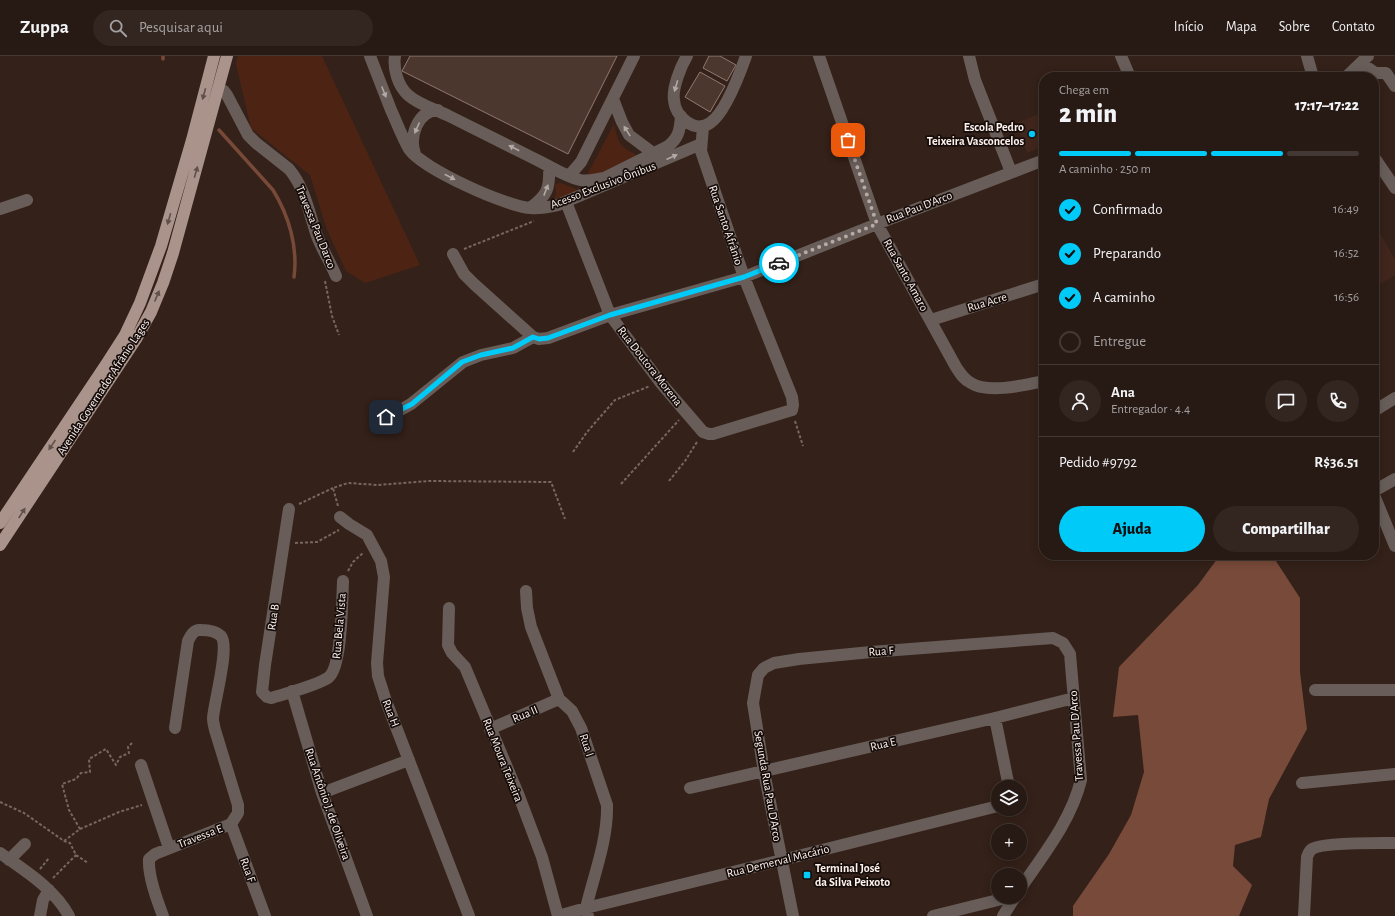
<!DOCTYPE html>
<html lang="pt">
<head>
<meta charset="utf-8">
<style>
	:root { --surface:#271913; --page:#332621; --text:#f1f3f6; --muted:#a4a0a0; --line:#433833; --accent:#00cbf8 }
	body { margin:0; font-family:"Alegreya Sans",sans-serif; background:var(--page); color:var(--text); height:100vh; display:flex; flex-direction:column; font-size:15px; white-space:nowrap }
	* { box-sizing:border-box; margin:0 }
	p { font-size:13px; color:var(--muted) }
	.icon { flex:none; width:22px; height:22px; fill:none; stroke:currentColor; stroke-width:2; stroke-linecap:round; stroke-linejoin:round }
	.map { position:relative; flex:1; overflow:hidden }
	.side { position:absolute; left:1039px; top:16px; width:340px; height:488px; display:flex; flex-direction:column; background:var(--surface); border-radius:16px; box-shadow:0 2px 10px #0003,0 0 0 1px var(--line) }
	.side>* { flex:none }
	.controls { position:absolute; left:991px; top:724px; display:grid; gap:8px }
	.controls a { display:grid; place-items:center; width:36px; height:36px; border-radius:50%; background:var(--surface); box-shadow:0 2px 10px #0003,0 0 0 1px var(--line); font-size:20px }
	.pin { position:absolute; display:grid; place-items:center; width:34px; height:34px; color:#fff; margin:-17px; border-radius:8px; box-shadow:0 2px 6px #0006 }
	.courier { position:absolute; display:grid; place-items:center; width:40px; height:40px; margin:-20px; border:3px solid #00cbf8; border-radius:50%; background:#fff; color:#222; box-shadow:0 1px 5px #0007 }
	.head em { font-style:normal; font-weight:800 }
	.head div { display:flex; flex-direction:column-reverse }
	.head { display:flex; align-items:center; justify-content:space-between; height:68px; padding:0 20px }
	h1 { font-size:26px; font-weight:800; line-height:30px }
	.bar { display:grid; grid-template-columns:repeat(4,1fr); gap:6px 4px; align-content:center; height:48px; padding:0 20px }
	.bar i { height:5px; border-radius:3px; background:var(--line) }
	.bar .selected { background:var(--accent) }
	.bar p { grid-column:span 4 }
	.line { display:flex; align-items:center; gap:10px; padding:0 20px; border-top:1px solid var(--line) }
	.line div { flex:1 }
	.round { display:grid; place-items:center; flex:none; width:42px; height:42px; border-radius:21px; background:var(--page) }
	ol { padding:0 20px; list-style:none }
	li { display:flex; align-items:center; gap:12px; height:44px }
	li p { margin-inline-start:auto }
	li .icon { padding:4px; border-radius:50%; background:var(--accent); color:#111; stroke-width:4 }
	li:last-child { color:var(--muted) }
	li i { width:22px; height:22px; border:2px solid var(--line); border-radius:50% }
	.action { display:flex; gap:8px; margin-top:auto; padding:8px 20px }
	.action a { flex:1; height:46px; border-radius:24px; background:var(--accent); color:#111; font-size:16px; font-weight:800; line-height:46px; text-align:center }
	.action a+a { background:var(--page); color:var(--text) }
	header { display:flex; align-items:center; gap:24px; box-sizing:border-box; height:56px; padding:0 20px; background:var(--surface); border-bottom:1px solid var(--line) }
	header strong { font-size:19px }
	nav { display:flex; gap:22px; margin-inline-start:auto; font-size:14px }
	.search { width:280px; height:36px; background:var(--page); display:flex; align-items:center; gap:10px; box-sizing:border-box; padding:0 14px; border-radius:22px; color:var(--muted); font-size:15px }
	.map>svg:first-child { display:block }
	.built { fill:#40261c }
	.green { fill:#4d2414 }
	.forest { fill:#784a39 }
	.lines { fill:none; stroke-linecap:round; stroke-linejoin:round }
	.stream { stroke:#774938; stroke-width:3.5 }
	.building { fill:#4c372f; stroke:#91786f }
	.path { stroke:#776760; stroke-width:2; stroke-dasharray:3 2; stroke-linecap:butt }
	.minor { stroke:#685d59; stroke-width:12 }
	.major { stroke:#a9938b; stroke-width:12 }
	.oneway { fill:#b2a8a4 }
	.oneway2 { fill:#60504a }
	.done { stroke:#b7a9a3; stroke-width:4; stroke-dasharray:0 7.2 }
	.route { stroke:#00cbf8; stroke-width:5 }
	.poi-dot { fill:#00cbf8; stroke:#160d0a; stroke-width:1.5 }
	.labels { text-anchor:middle; stroke-width:3.5; stroke-linejoin:round; paint-order:stroke }
	.poi-label { font-size:12px; font-weight:bold; fill:#fdf2ee; stroke:#160d0a; text-anchor:end }
	.street-label { font-size:12px; fill:#fdf2ee; stroke:#160d0a }
</style>
</head>
<body>
<header>
<strong>Zuppa</strong>
<div class="search"><svg class="icon" aria-label="search" viewBox="0 0 24 24"><circle cx="10" cy="10" r="6"/><path d="M15 15l6 6"/></svg>Pesquisar aqui</div>
<nav><a>Início</a><a>Mapa</a><a>Sobre</a><a>Contato</a></nav>
</header>
<div class="map">
<svg width="1395" height="860" viewBox="0 0 1395 860">
	<rect width="100%" height="100%" fill="#342119"/>
	<path class="built" d="M1044,56V90L1027,97L1016,67Z
		M1374,167L1395,203V219L1374,232Z"/>
	<path class="green" d="M238,0H322L420,209L365,227L346,215L327,174L310,119L251,72L236,8Z
		M614,68C619,91 621,90 640,101L599,121H586Z
		M558,127H561L581,135L553,146L556,137L555,129Z"/>
	<path class="forest" d="M1220,499H1272L1300,542V616L1307,673L1269,743L1261,781L1235,789L1233,810L1252,829L1239,860H1073V850L1109,798L1131,759L1144,716L1138,659L1113,661L1119,611L1198,529Z"/>
	<g class="lines">
		<path class="stream" d="M163,0V3
			M219,74L273,134C289,160 298,191 294,221"/>
	</g>
	<path class="building" d="M410,0H617L568,98L402,15Z
		M709,0H720L736,9L727,25L703,12Z
		M700,16L725,30L710,56L685,41Z"/>
	<g class="lines">
		<path class="path" d="M464,193L534,165
			M325,225L332,260L339,279
			M795,365L803,390
			M573,396L587,376L615,344L650,330
			M669,425L685,405L697,386
			M621,428L679,364
			M299,448L333,432
			M338,450L333,432L348,427L378,429L429,425L551,426L565,463
			M295,487L317,486L339,474
			M348,515L353,506L364,496
			M0,746L24,757L64,785L70,787L76,799L88,807
			M80,773L69,754L62,728L76,723L81,717L90,716L89,703L106,693L116,709L120,701L129,697L128,691L132,687
			M64,785L80,773L119,756L142,749
			M40,813L49,802
			M53,822L76,799"/>
		<path class="minor" d="M370,0C377,18 384,36 391,54C397,67 402,81 409,93C423,113 507,151 531,152C541,153 549,151 558,149L701,88
			M395,0C393,13 398,30 408,39C419,49 435,53 449,60C477,74 505,88 533,102C548,109 564,120 580,124C588,126 596,123 604,122L668,90C679,82 680,73 681,60
			M687,0C681,10 672,32 674,44C675,60 694,78 710,67C725,57 740,17 746,0
			M819,0L877,168L956,311C960,317 964,324 971,327C988,338 1025,329 1044,325
			M969,0L975,24L1011,116
			M1121,0L1130,21
			M1307,0L1313,21
			M1361,7L1375,17H1386L1395,30
			M1346,21L1368,0
			M218,33L224,35L227,39L248,79L256,87L289,113C305,132 309,157 317,180C322,193 330,206 336,220
			M613,43L622,66L629,79L653,97
			M415,98C409,81 417,55 438,54
			M1374,101L1395,132
			M569,120L581,106L634,0
			M568,151L610,259L660,326L703,376L709,378H713L792,354L793,349L792,341L744,221L701,95L703,71
			M530,152C548,139 550,132 549,110
			M0,153L27,144
			M453,198L464,218L474,228L533,281L539,283L548,282L610,259L744,221L877,168L1044,104
			M931,264L1044,228
			M1374,355L1395,342
			M377,365L395,357L411,348L463,306L481,299L513,292L533,281
			M1374,435L1395,423
			M1374,439L1395,490
			M289,453L265,609L262,636L267,641L271,642C284,638 319,629 329,621C342,610 342,545 343,525
			M340,461L349,468L367,479L381,505L384,521L377,607L378,620L386,645L469,860
			M526,535L527,552L531,571L559,643L572,655L581,672L607,749C608,783 594,819 586,852L588,860
			M449,552L448,589L452,597L465,611L519,740L542,801L558,860
			M1315,634H1395
			M292,635L322,737L367,860
			M995,662L1009,731
			M175,672L188,585C191,579 194,573 201,574C208,574 216,575 221,580C230,591 214,646 213,662C213,666 214,670 215,674L238,749V757L231,768
			M490,673L559,643
			M141,709L169,792
			M1302,727L1395,718
			M690,732L995,662L1074,642
			M322,737L409,704
			M231,768L265,860
			M0,797C24,814 55,833 69,860
			M9,804L25,788
			M40,860L43,844L49,834
			M163,860C157,844 148,820 149,803L155,798L231,768
			M558,860L586,852L782,804L998,750
			M793,860L764,716L753,647L758,619L764,612L774,607L799,603L871,596L1053,582L1063,587L1070,598L1081,724C1071,765 1043,799 1020,833
			M933,860L1010,841
			M1003,860L1015,841
			M1304,860L1307,801C1308,798 1309,795 1312,793C1322,786 1380,787 1395,787"/>
		<path class="major" d="M0,467L107,307L125,279L140,247L161,190L192,84L214,0
			M0,489L136,283L151,256L163,227L173,197L227,0"/>
	</g>
	<defs><path id="oneway-solid" d="M-6-.8H1V-3.2L6.5 0L1 3.2V.8H-6Z"/></defs>
	<g class="oneway">
		<use href="#oneway-solid" transform="translate(676 30) rotate(106)"/>
		<use href="#oneway-solid" transform="translate(384 36) rotate(68)"/>
		<use href="#oneway-solid" transform="translate(417 72) rotate(114)"/>
		<use href="#oneway-solid" transform="translate(627 75) rotate(-122)"/>
		<use href="#oneway-solid" transform="translate(514 92) rotate(-153)"/>
		<use href="#oneway-solid" transform="translate(672 101) rotate(-24)"/>
		<use href="#oneway-solid" transform="translate(450 121) rotate(27)"/>
		<use href="#oneway-solid" transform="translate(546 134) rotate(-69)"/>
	</g>
	<g class="oneway2">
		<use href="#oneway-solid" transform="translate(204 38) rotate(105)"/>
		<use href="#oneway-solid" transform="translate(196 116) rotate(-74)"/>
		<use href="#oneway-solid" transform="translate(169 163) rotate(106)"/>
		<use href="#oneway-solid" transform="translate(157 240) rotate(-67)"/>
		<use href="#oneway-solid" transform="translate(52 389) rotate(124)"/>
		<use href="#oneway-solid" transform="translate(22 457) rotate(-57)"/>
	</g>
	<g class="lines">
		<path class="done" d="M779,207L877,168L848,84"/>
		<path class="route" d="M386,361L412,348L462,306L481,299L513,292L533,281L539,283L548,282L610,259L744,221L779,207"/>
	</g>
	<g class="poi-dot">
		<circle cx="1032" cy="78" r="4"/>
		<rect x="803" y="815" width="8" height="8" rx="2"/>
	</g>
	<g class="labels">
		<g class="poi-label">
			<text x="1024" y="75">Escola Pedro<tspan x="1024" dy="14">Teixeira Vasconcelos</tspan></text>
			<text x="815" y="816" text-anchor="start">Terminal José<tspan x="815" dy="14">da Silva Peixoto</tspan></text>
		</g>
		<g class="street-label">
			<text transform="translate(603 129) rotate(-21)" y="4">Acesso Exclusivo Ônibus</text>
			<text transform="translate(919 151) rotate(-21)" y="4">Rua Pau D'Arco</text>
			<text transform="translate(726 169) rotate(71)" y="4">Rua Santo Afrânio</text>
			<text transform="translate(316 171) rotate(68)" y="4">Travessa Pau Darco</text>
			<text transform="translate(906 219) rotate(61)" y="4">Rua Santo Amaro</text>
			<text transform="translate(987 246) rotate(-17)" y="4">Rua Acre</text>
			<text transform="translate(650 310) rotate(52)" y="4">Rua Doutora Morena</text>
			<text transform="translate(103 331) rotate(-57)" y="4">Avenida Governador Afrânio Lages</text>
			<text transform="translate(273 561) rotate(-81)" y="4">Rua B</text>
			<text transform="translate(339 570) rotate(-85)" y="4">Rua Bela Vista</text>
			<text transform="translate(881 595) rotate(-4)" y="4">Rua F</text>
			<text transform="translate(391 657) rotate(69)" y="4">Rua H</text>
			<text transform="translate(525 658) rotate(-23)" y="4">Rua II</text>
			<text transform="translate(1076 680) rotate(-94)" y="4">Travessa Pau D'Arco</text>
			<text transform="translate(883 688) rotate(-13)" y="4">Rua E</text>
			<text transform="translate(587 689) rotate(72)" y="4">Rua I</text>
			<text transform="translate(503 704) rotate(68)" y="4">Rua Moura Teixeira</text>
			<text transform="translate(768 730) rotate(80)" y="4">Segunda Rua Pau D'Arco</text>
			<text transform="translate(328 748) rotate(71)" y="4">Rua Antônio J. de Oliveira</text>
			<text transform="translate(200 780) rotate(-21)" y="4">Travessa E</text>
			<text transform="translate(778 805) rotate(-14)" y="4">Rua Demerval Macário</text>
			<text transform="translate(248 814) rotate(70)" y="4">Rua F</text>
		</g>
	</g>
</svg>
<div class="controls">
<a><svg class="icon" aria-label="layers" viewBox="0 0 24 24"><path d="M12 4l9 5-9 5-9-5zM3 14l9 5 9-5"/></svg></a>
<a>+</a>
<a>−</a>
</div>
<div class="pin" style="left:848px;top:84px;background:#ea580c"><svg class="icon" aria-label="bag" viewBox="0 0 24 24"><path d="M5 8h14l-1 12H6zM9 8a3 3 0 0 1 6 0"/></svg></div>
<div class="pin" style="left:386px;top:361px;background:#1f2937"><svg class="icon" aria-label="home" viewBox="0 0 24 24"><path d="M3 11l9-7 9 7M6 9v11h12V9"/></svg></div>
<div class="courier" style="left:779px;top:207px"><svg class="icon" aria-label="car" viewBox="0 0 24 24"><path d="M5 17H2v-5l4-1 3-4h7l3 4 3 1v5h-3M9 17h6M6 11h13"/><circle cx="7" cy="17" r="2"/><circle cx="17" cy="17" r="2"/></svg></div>
<section class="side">
<div class="head"><div><h1>2 min</h1><p>Chega em</p></div><em>17:17–17:22</em></div>
<div class="bar"><i class="selected"></i><i class="selected"></i><i class="selected"></i><i></i><p>A caminho · 250 m</p></div>
<ol>
<li><svg class="icon" aria-label="check" viewBox="0 0 24 24"><path d="M5 12l5 5 9-10"/></svg>Confirmado<p>16:49</p></li>
<li><svg class="icon" aria-label="check" viewBox="0 0 24 24"><path d="M5 12l5 5 9-10"/></svg>Preparando<p>16:52</p></li>
<li><svg class="icon" aria-label="check" viewBox="0 0 24 24"><path d="M5 12l5 5 9-10"/></svg>A caminho<p>16:56</p></li>
<li><i></i>Entregue</li>
</ol>
<div class="line" style="height:72px"><a class="round"><svg class="icon" aria-label="person" viewBox="0 0 24 24"><circle cx="12" cy="8" r="4"/><path d="M4 21q1-7 8-7t8 7"/></svg></a><div><b>Ana</b><p>Entregador · 4.4</p></div><a class="round"><svg class="icon" aria-label="chat" viewBox="0 0 24 24"><path d="M4 5h16v11H9l-5 4z"/></svg></a><a class="round"><svg class="icon" aria-label="phone" viewBox="0 0 24 24"><path d="M5 4h4l2 5-3 2q2 4 5 5l2-3 5 2v4C11 20 4 13 5 4z"/></svg></a></div>
<div class="line" style="height:52px"><div>Pedido #9792</div><b>R$36.51</b></div>
<div class="action"><a>Ajuda</a><a>Compartilhar</a></div>
</section>
</div>
</body>
</html>
